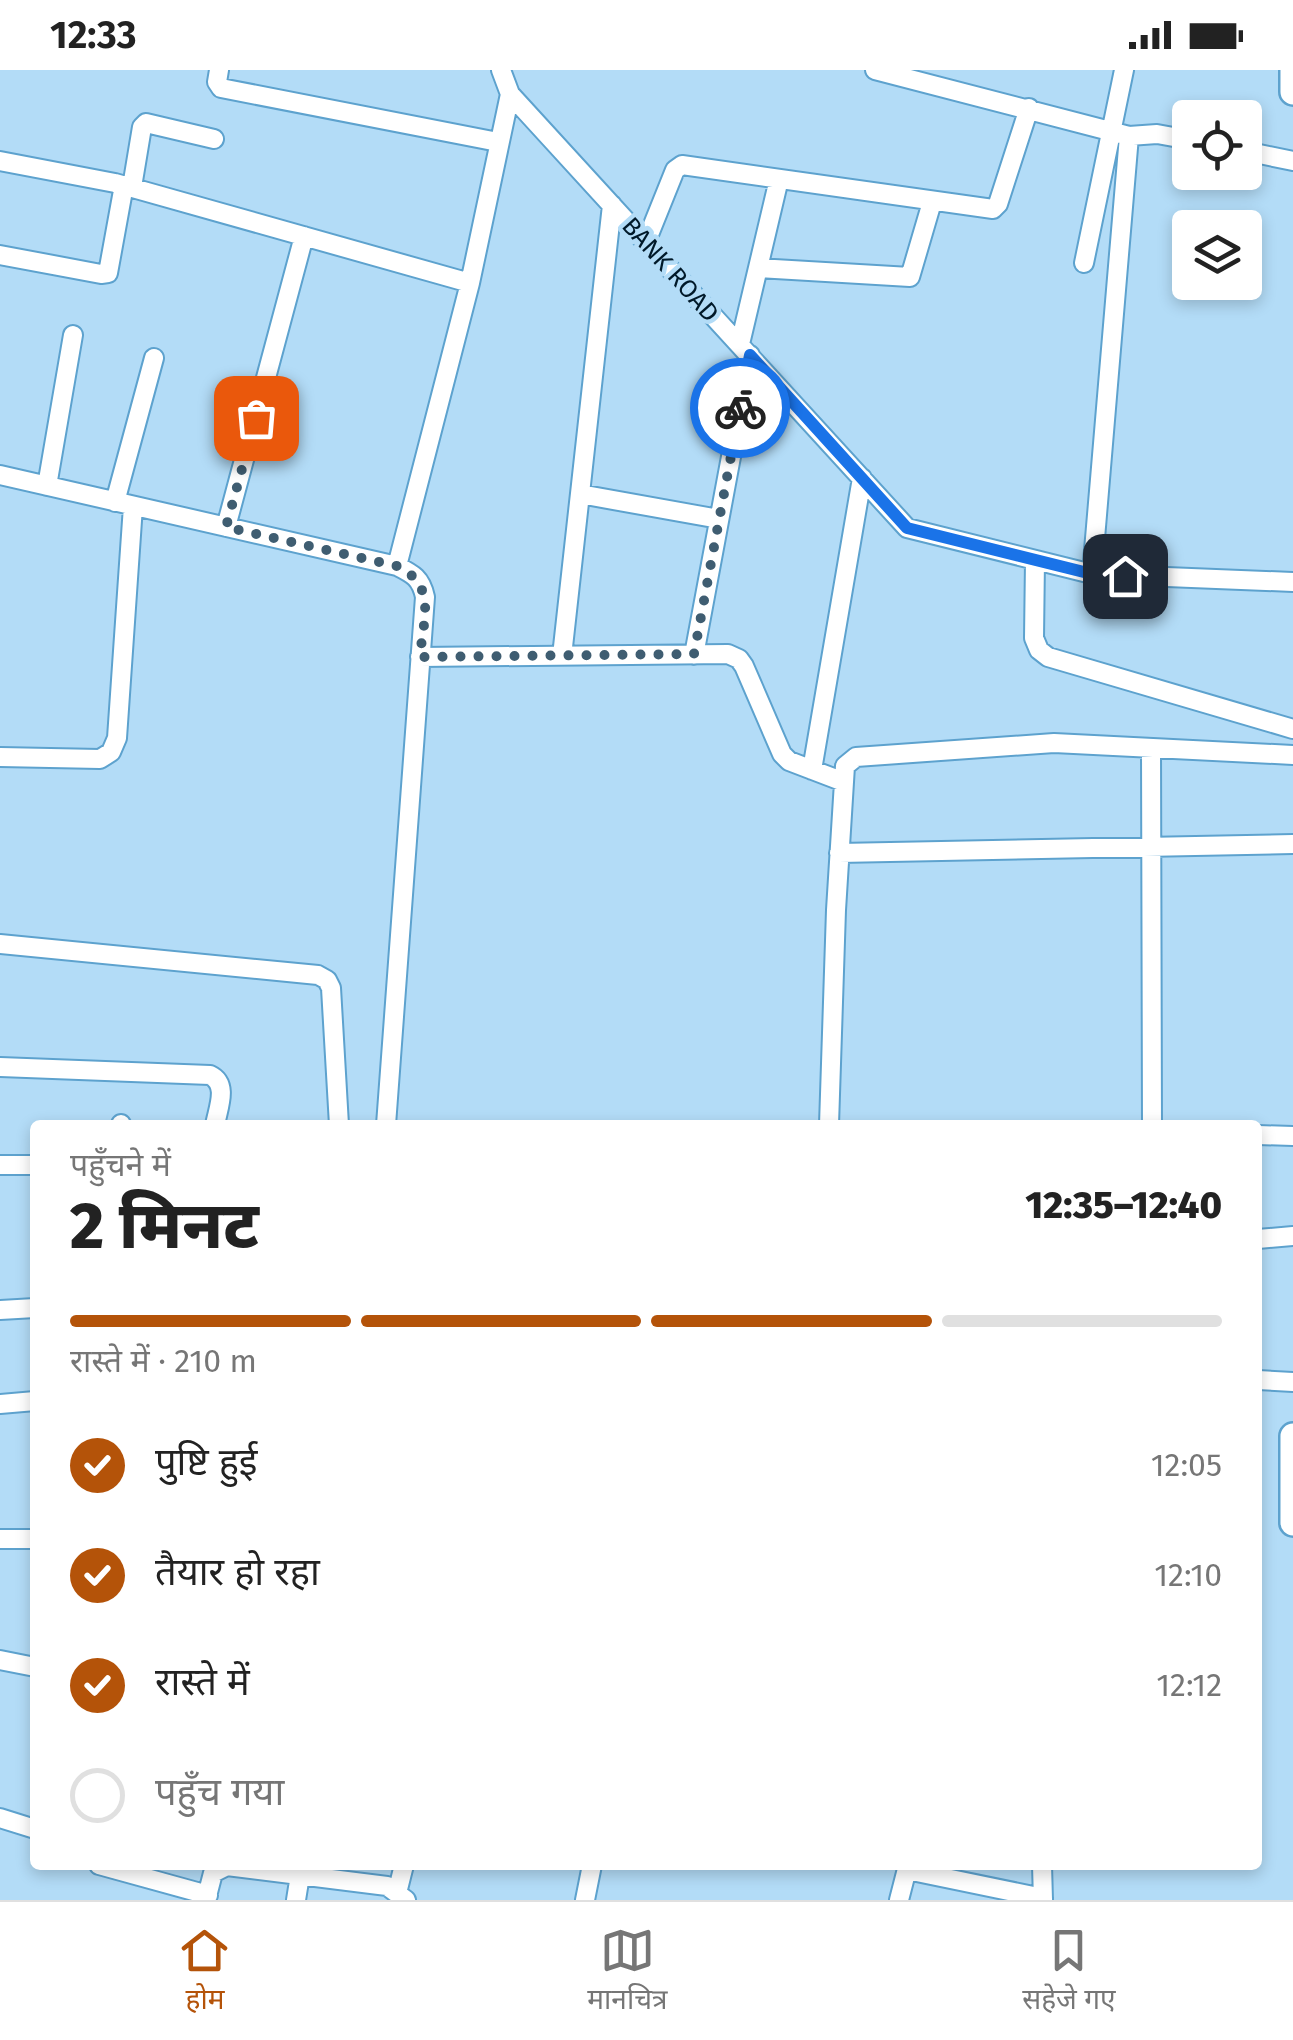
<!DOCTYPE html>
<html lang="hi">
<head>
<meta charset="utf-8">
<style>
	:root { --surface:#fff; --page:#f2f2f2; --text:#222; --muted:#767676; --line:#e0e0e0; --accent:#b45309 }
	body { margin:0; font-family:"Fira Sans","Noto Sans Devanagari",sans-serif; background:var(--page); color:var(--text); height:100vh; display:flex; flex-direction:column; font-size:38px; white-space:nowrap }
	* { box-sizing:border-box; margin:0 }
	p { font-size:32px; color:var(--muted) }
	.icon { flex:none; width:55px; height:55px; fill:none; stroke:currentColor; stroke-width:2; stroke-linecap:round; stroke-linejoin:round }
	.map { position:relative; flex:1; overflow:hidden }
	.side { position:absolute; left:30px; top:1050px; width:1232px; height:750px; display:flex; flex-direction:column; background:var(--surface); border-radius:10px; box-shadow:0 5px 15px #0003 }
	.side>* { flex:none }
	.buttons { position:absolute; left:1172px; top:30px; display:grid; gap:20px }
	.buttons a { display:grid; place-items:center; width:90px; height:90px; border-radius:10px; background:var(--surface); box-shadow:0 5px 15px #0003; font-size:50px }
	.pin { position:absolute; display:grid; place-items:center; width:85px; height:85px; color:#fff; margin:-42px; border-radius:20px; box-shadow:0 5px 15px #0006 }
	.courier { position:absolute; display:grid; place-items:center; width:100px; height:100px; margin:-50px; border:8px solid #1a73e8; border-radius:50%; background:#fff; color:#222; box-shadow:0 2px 12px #0007 }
	.head em { font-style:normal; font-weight:800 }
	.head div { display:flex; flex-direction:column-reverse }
	.head { display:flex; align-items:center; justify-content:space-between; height:170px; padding:0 40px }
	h1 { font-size:65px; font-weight:800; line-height:75px }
	.bar { display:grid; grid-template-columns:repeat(4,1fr); gap:15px 10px; align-content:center; height:120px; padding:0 40px }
	.bar i { height:12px; border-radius:8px; background:var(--line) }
	.bar .active { background:var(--accent) }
	.bar p { grid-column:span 4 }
	ol { padding:0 40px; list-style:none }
	li { display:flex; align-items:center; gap:30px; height:110px }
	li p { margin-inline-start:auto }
	li .icon { padding:10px; border-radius:50%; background:var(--accent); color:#fff; stroke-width:4 }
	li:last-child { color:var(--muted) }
	li i { width:55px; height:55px; border:5px solid var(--line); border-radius:50% }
	.status { display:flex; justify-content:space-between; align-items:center; height:70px; padding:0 50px; background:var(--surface); direction:ltr }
	.status svg { height:28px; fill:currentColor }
	.menu { display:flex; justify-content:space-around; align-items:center; height:140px; border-top:2px solid var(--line); background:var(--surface); font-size:28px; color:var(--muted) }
	.menu a { display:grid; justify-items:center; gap:5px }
	.menu .active { color:var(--accent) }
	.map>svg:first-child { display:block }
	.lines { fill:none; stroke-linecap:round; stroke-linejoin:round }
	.minor-casing { stroke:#5da2ce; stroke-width:22 }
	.highway-casing { stroke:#5da2ce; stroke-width:30 }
	.minor { stroke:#fff; stroke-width:18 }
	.highway { stroke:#fff; stroke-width:25 }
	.done { stroke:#3f5d71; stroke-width:10; stroke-dasharray:0 18 }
	.route { stroke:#1a73e8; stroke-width:12 }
	.labels { text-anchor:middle; stroke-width:9; stroke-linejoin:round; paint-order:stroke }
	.street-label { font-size:25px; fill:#001929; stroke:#b3dcf7 }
</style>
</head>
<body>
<div class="status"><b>12:33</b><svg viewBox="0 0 49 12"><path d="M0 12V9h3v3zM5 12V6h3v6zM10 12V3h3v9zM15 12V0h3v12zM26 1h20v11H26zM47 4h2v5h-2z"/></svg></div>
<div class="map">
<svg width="1293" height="1830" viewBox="0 0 1293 1830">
	<rect width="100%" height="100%" fill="#b3dcf7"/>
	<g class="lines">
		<defs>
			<path id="minor" d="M219,0L217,12L221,18L498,72
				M501,0L510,24L907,458L1092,504L1293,512
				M875,0L1129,66L1157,64L1190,70
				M1245,81L1293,91
				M0,91L115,113L470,213L510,24
				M132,117L142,57L146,53L214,69
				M646,172L675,100L682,95L993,139L998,134L1029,38
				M0,185L101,204L108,203L124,115
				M1084,193L1124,0
				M758,198L910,207L932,132
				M740,274L779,109
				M0,405L397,496L470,213
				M47,416L73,265
				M580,424L719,449
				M115,432L154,288
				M226,457L304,166
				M1035,490L1034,568L1039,580L1048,587L1293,659
				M1092,504L1129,66
				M694,585L750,285
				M562,586L612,135
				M420,587L728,584L739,589L744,596L782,684L789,691L844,712
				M1151,678L1152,1055
				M0,687L100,689L111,682L117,668L133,436
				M812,700L862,408
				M839,783L1293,774
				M0,874L318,905L327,910L331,918L339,1055
				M0,997L210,1005C229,1014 218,1038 215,1055
				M121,1055V1054
				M386,1055L425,527C421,508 413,504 397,496
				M829,1055L836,840L845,696L856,687L1054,673L1293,685
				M1258,1065L1293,1066
				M0,1095H35
				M1258,1169L1293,1166
				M0,1240L35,1238
				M1258,1310L1293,1312
				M0,1334L35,1331
				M0,1469H35
				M0,1590L35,1597
				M0,1748L35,1759
				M99,1795L208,1825
				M1042,1795L1043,1830
				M907,1800L1043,1828
				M397,1823L404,1795
				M206,1830L213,1803L227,1796L387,1816L406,1830
				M296,1830L300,1805
				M585,1830L592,1795
				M899,1830L908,1795"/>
			<path id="highway" d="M1293,0V22
				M1293,1366V1453"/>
		</defs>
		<use href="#minor" class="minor-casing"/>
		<use href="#highway" class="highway-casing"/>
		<use href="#minor" class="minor"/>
		<use href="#highway" class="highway"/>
	</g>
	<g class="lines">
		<path class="done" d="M256,348L226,457L397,496C438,516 423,548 420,587L694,584L740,338"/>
		<path class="route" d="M740,338L750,285L907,458L1092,504L1125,506"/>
	</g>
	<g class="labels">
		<g class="street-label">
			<text transform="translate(671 199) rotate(48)" y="9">BANK ROAD</text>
		</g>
	</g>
</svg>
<div class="buttons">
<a><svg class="icon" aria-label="locate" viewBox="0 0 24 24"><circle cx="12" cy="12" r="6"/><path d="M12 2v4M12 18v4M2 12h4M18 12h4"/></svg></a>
<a><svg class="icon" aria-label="layers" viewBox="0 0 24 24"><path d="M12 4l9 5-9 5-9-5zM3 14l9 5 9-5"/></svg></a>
</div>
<div class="pin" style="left:256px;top:348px;background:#ea580c"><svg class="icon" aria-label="bag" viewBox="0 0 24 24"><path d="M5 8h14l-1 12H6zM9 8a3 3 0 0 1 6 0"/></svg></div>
<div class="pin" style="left:1125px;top:506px;background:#1f2937"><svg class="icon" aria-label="home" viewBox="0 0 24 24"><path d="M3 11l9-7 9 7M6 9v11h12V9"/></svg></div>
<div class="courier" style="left:740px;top:338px"><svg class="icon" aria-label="bike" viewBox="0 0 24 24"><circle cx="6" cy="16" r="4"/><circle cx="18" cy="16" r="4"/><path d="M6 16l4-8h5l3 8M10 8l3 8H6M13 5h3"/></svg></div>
<section class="side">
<div class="head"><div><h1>2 मिनट</h1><p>पहुँचने में</p></div><em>12:35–12:40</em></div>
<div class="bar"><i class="active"></i><i class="active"></i><i class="active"></i><i></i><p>रास्ते में · 210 m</p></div>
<ol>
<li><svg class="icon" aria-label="check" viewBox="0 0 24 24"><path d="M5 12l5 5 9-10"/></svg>पुष्टि हुई<p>12:05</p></li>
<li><svg class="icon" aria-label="check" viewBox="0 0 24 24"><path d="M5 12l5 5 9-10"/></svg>तैयार हो रहा<p>12:10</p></li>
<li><svg class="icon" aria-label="check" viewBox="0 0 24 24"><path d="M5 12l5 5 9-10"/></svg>रास्ते में<p>12:12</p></li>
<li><i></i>पहुँच गया</li>
</ol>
</section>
</div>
<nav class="menu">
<a class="active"><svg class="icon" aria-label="home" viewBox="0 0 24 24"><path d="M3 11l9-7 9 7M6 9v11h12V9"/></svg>होम</a>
<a><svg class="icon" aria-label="map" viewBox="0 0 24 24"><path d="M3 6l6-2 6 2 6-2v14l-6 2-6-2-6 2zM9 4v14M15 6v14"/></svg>मानचित्र</a>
<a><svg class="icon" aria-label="saved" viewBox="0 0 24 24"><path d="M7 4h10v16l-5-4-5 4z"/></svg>सहेजे गए</a>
</nav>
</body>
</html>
